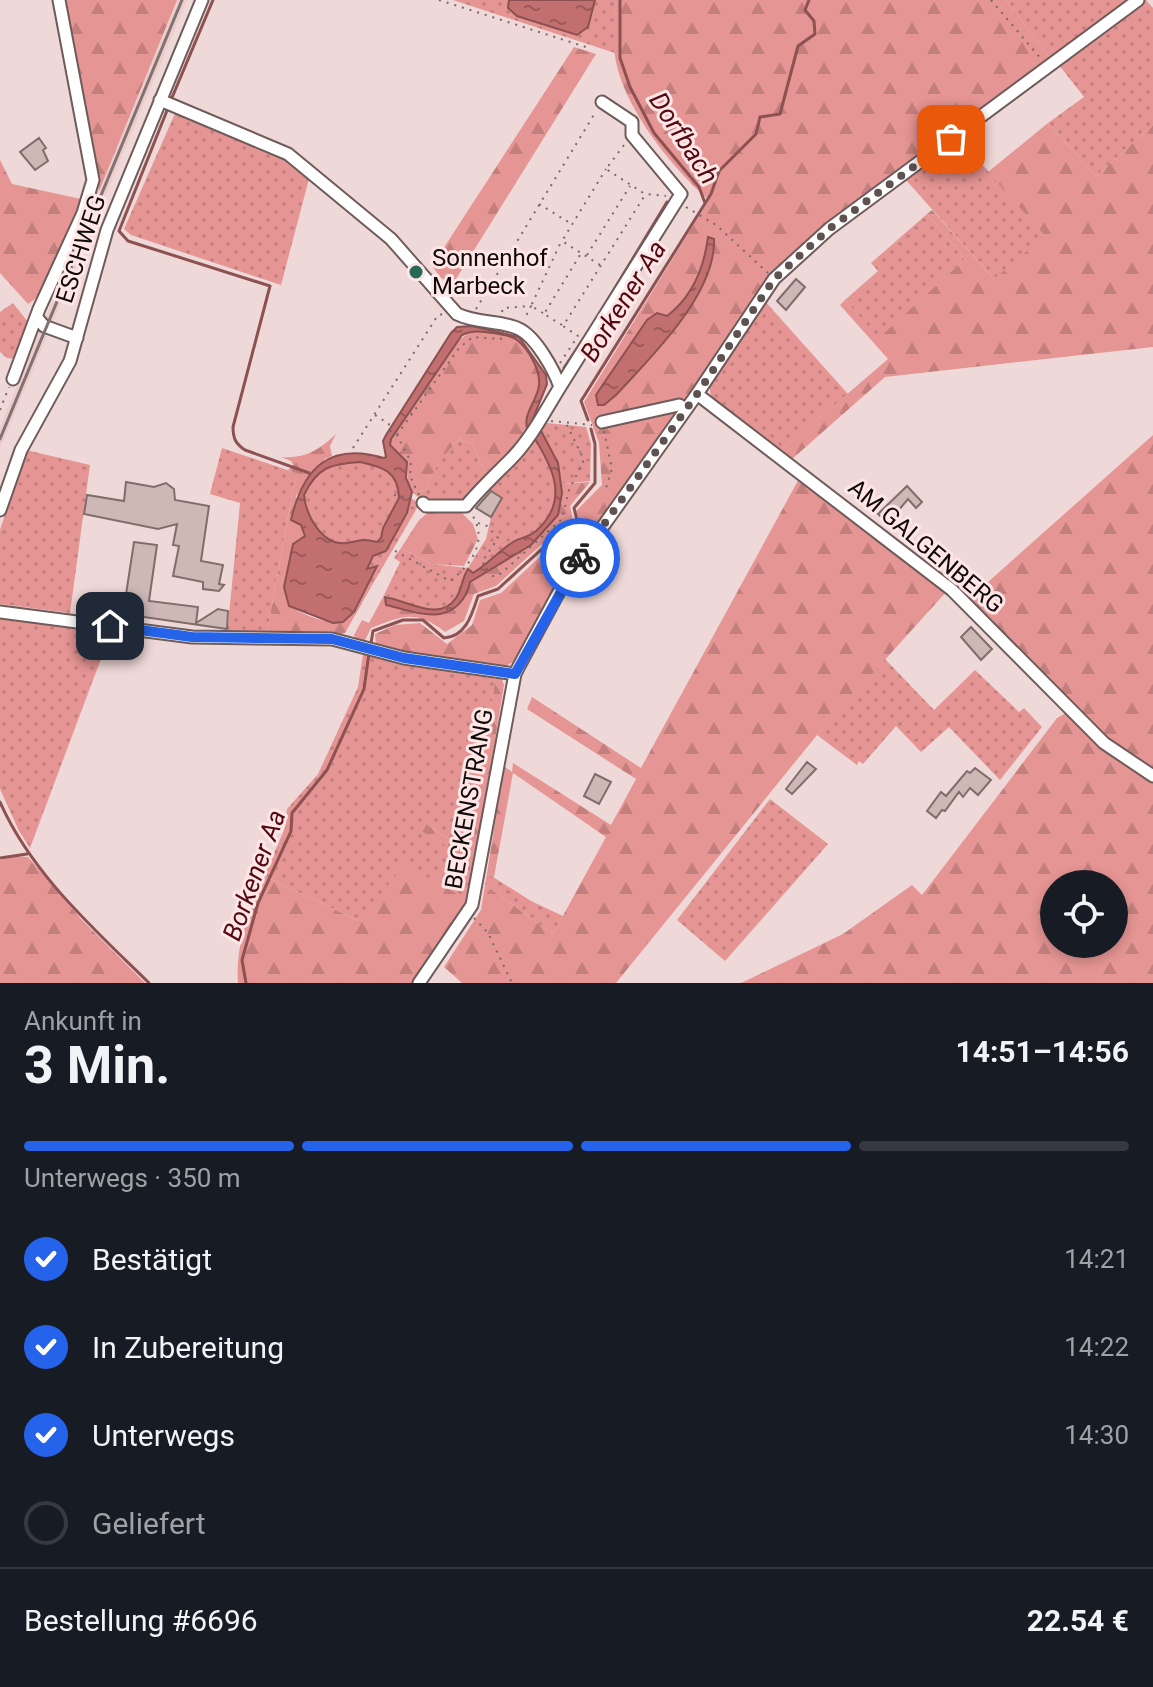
<!DOCTYPE html>
<html lang="de">
<head>
<meta charset="utf-8">
<style>
	:root { --surface:#171b24; --page:#242831; --text:#f1f3f6; --muted:#9ea1a6; --line:#363941; --accent:#2563eb }
	body { margin:0; font-family:Roboto,sans-serif; background:var(--page); color:var(--text); height:100vh; display:flex; flex-direction:column; font-size:30px; white-space:nowrap }
	* { box-sizing:border-box; margin:0 }
	p { font-size:26px; color:var(--muted) }
	.icon { flex:none; width:44px; height:44px; fill:none; stroke:currentColor; stroke-width:2; stroke-linecap:round; stroke-linejoin:round }
	.map { position:relative; height:983px; overflow:hidden }
	.details { display:flex; flex-direction:column; background:var(--surface); flex:1 }
	.details>* { flex:none }
	.tools { position:absolute; left:1040px; top:870px; display:grid; gap:16px }
	.tools a { display:grid; place-items:center; width:88px; height:88px; border-radius:50%; background:var(--surface); box-shadow:0 4px 12px #0003; font-size:40px }
	.pin { position:absolute; display:grid; place-items:center; width:68px; height:68px; color:#fff; margin:-34px; border-radius:16px; box-shadow:0 4px 12px #0006 }
	.courier { position:absolute; display:grid; place-items:center; width:80px; height:80px; margin:-40px; border:6px solid #2563eb; border-radius:50%; background:#fff; color:#222; box-shadow:0 2px 10px #0007 }
	.headline em { font-style:normal; font-weight:700 }
	.headline div { display:flex; flex-direction:column-reverse }
	.headline { display:flex; align-items:center; justify-content:space-between; height:136px; padding:0 24px }
	h1 { font-size:52px; font-weight:700; line-height:60px }
	.bar { display:grid; grid-template-columns:repeat(4,1fr); gap:12px 8px; align-content:center; height:96px; padding:0 24px }
	.bar i { height:10px; border-radius:6px; background:var(--line) }
	.bar .on { background:var(--accent) }
	.bar p { grid-column:span 4 }
	.line { display:flex; align-items:center; gap:20px; padding:0 24px; border-top:2px solid var(--line) }
	.line div { flex:1 }
	ol { padding:0 24px; list-style:none }
	li { display:flex; align-items:center; gap:24px; height:88px }
	li p { margin-inline-start:auto }
	li .icon { padding:8px; border-radius:50%; background:var(--accent); color:#fff; stroke-width:4 }
	li:last-child { color:var(--muted) }
	li i { width:44px; height:44px; border:4px solid var(--line); border-radius:50% }
	.map>svg:first-child { display:block }
	.built { fill:#eccdcb }
	.grass { fill:url(#grass-dots) }
	.forest { fill:url(#forest-firs); fill-rule:evenodd }
	.water { fill:url(#water-ripples); stroke:#8c5150; stroke-width:2; fill-rule:evenodd }
	.lines { fill:none; stroke-linecap:round; stroke-linejoin:round }
	.stream { stroke:#8c5150; stroke-width:3 }
	.building { fill:#cdb8b6; stroke:#806c6b; stroke-width:2 }
	.minor-casing { stroke:#6e5b5a; stroke-width:15 }
	.path { stroke:#786a69; stroke-width:2; stroke-dasharray:2 6; stroke-linecap:butt }
	.minor { stroke:#fff; stroke-width:11 }
	.rail { stroke:#817272; stroke-width:3 }
	.done { stroke:#5e5251; stroke-width:8; stroke-dasharray:0 14.4 }
	.route { stroke:#2563eb; stroke-width:10 }
	.poi-dot { fill:#286856; stroke:#fde6e5; stroke-width:3 }
	.labels { text-anchor:middle; stroke-width:6; stroke-linejoin:round; paint-order:stroke }
	.street-label { font-size:24px; fill:#100909; stroke:#fde6e5 }
	.poi-label { font-size:24px; fill:#100909; stroke:#fde6e5; text-anchor:start }
	.water-label { font-size:26px; font-style:italic; fill:#540811; stroke:#fde6e5 }
</style>
</head>
<body>
<div class="map">
<svg width="1153" height="983" viewBox="0 0 1153 983">
	<defs>
		<pattern id="grass-dots" width="8" height="8" patternUnits="userSpaceOnUse" patternTransform="scale(2)"><rect width="8" height="8" fill="#e59593"/><path d="M2 2h.1M6 6h.1" fill="none" stroke="#c37f7d" stroke-width="1.8" stroke-linecap="round"/></pattern>
		<pattern id="forest-firs" width="22" height="20" patternUnits="userSpaceOnUse" patternTransform="scale(2)"><rect width="22" height="20" fill="#e59593"/><path d="M5 1l3.5 6h-7zM16 11l3.5 6h-7z" fill="#c37f7d"/></pattern>
		<pattern id="water-ripples" width="26" height="14" patternUnits="userSpaceOnUse" patternTransform="scale(2)"><rect width="26" height="14" fill="#c1706f"/><path d="M2 4q2-2 4 0t4 0M15 11q2-2 4 0t4 0" fill="none" stroke="#9b5a59"/></pattern>
	</defs>
	<rect width="100%" height="100%" fill="#efd9d8"/>
	<path class="built" d="M177,0H187L0,449V427Z"/>
	<path class="grass" d="M453,0H616L615,53Z
		M1006,0H1128L1050,58Z
		M1146,0L1153,8V125L1096,176L1048,123L1084,97L1059,65Z
		M177,109L269,146L310,175L281,285L131,235L124,229Z
		M960,139L1046,237L994,279L906,180Z
		M927,214L965,259L879,339L845,300L878,271L871,263Z
		M763,299L848,394L781,451L711,397L709,383Z
		M13,303L28,322L14,359L7,358L0,352V312Z
		M547,423L586,427L591,444L590,481L561,484L558,463L539,427Z
		M533,436C553,467 570,502 535,531C529,537 520,538 513,542C498,551 487,564 473,573L468,569C461,581 461,591 456,599C439,622 404,601 384,595L400,562L394,558L401,548L431,564L468,568L486,539L491,517L502,499L488,489Z
		M460,439L472,444L487,477L462,502L427,504L412,492L426,490C433,469 444,453 460,439Z
		M222,448L299,474L294,484L267,632L227,635L240,503L210,494Z
		M26,450L90,465L70,613L0,604V530Z
		M360,462C384,467 398,471 399,498L383,528L381,538L377,542C360,538 361,541 346,543C322,547 306,515 304,495C317,467 331,464 360,462Z
		M410,498L420,503L371,587L368,585L377,567L366,570C379,544 404,526 410,498Z
		M0,618L111,632L30,848L19,831L0,789Z
		M363,654L406,665L496,676L468,847L463,848L426,824L475,863L469,901L359,921L264,876L285,828L287,809L318,774L358,687Z
		M885,659L934,710L975,670L1019,712L1024,708L1042,727L1000,780L949,727L921,752L896,726L863,764L859,761L857,765L817,735Z
		M770,799L828,844L725,961L677,920Z
		M487,873L531,901L563,916L553,934L485,885Z"/>
	<path class="forest" d="M66,0H177L99,191Z
		M616,0H1006L1050,58L767,281L517,660L504,667L407,655L376,646L375,634L395,625L420,623L447,644L472,625L480,600L501,593L558,540L582,530L576,511L602,485L599,443L584,402L709,200C672,168 622,106 615,56C612,39 616,18 616,0ZM708,237L714,239C717,294 646,364 609,401L596,395L646,320L657,313L667,317C693,296 703,269 708,237Z
		M574,47L596,54L453,284L441,278L432,266Z
		M1048,123L1096,176L1153,125V347L885,377L791,460L781,451L888,359L840,305L845,300L879,338L965,259L927,214L932,210L994,279L1045,236L988,172Z
		M0,160L12,184L81,199C71,223 49,294 28,304L0,273Z
		M471,331C484,332 504,331 515,338C529,347 542,374 539,389C535,407 523,411 528,431L509,457L487,477L472,444L460,439C444,454 433,469 426,490L412,492C405,482 409,476 407,466C406,457 395,452 390,445L391,439L454,344Z
		M336,434L330,446L332,456L325,459L296,496L305,537L293,544L284,587L289,606C302,614 329,626 343,621C355,617 362,595 368,585L371,587L345,633L334,635L267,632L294,484L298,474L288,470L293,465L291,461L281,457C305,459 319,450 336,434Z
		M1153,435V768L1108,738L969,599Z
		M800,477L947,591L817,735L616,983H462L444,967L481,910L485,885L553,934L606,837L513,773L494,877L487,873L504,766L512,772L513,763L611,825L636,779L527,709L532,697L641,768Z
		M590,482L570,506L574,526L553,534L496,586L474,594L464,621L445,632C415,609 403,616 371,628L364,642L355,638L354,635L362,620L369,623L384,595L386,605C412,611 444,626 463,599C467,593 469,590 470,582C508,552 562,543 561,484Z
		M430,511H460L473,524L478,539L464,566L431,564L401,548L419,520Z
		M500,675L504,685L475,863L417,828L426,824L463,848L468,847L496,676Z
		M1066,713L1153,779V983H741L843,934L912,885L922,895L1057,718ZM1054,884H1114V944H1054Z
		M14,856L28,857L83,921L145,983H0V860Z
		M405,864L469,901L413,983H238C235,947 249,908 264,876L359,921Z"/>
	<path class="water" d="M509,0H595L588,27L577,35L517,16L508,8Z
		M708,237L714,239C716,294 652,356 616,395L604,405H598L596,395L602,386L647,320L657,313L667,316C692,297 704,268 708,237Z
		M472,326L519,337L546,375L547,384L528,431C522,416 534,405 538,390C543,375 530,350 517,340C512,336 505,335 499,334C486,332 474,329 462,335L391,439L390,445L407,462L406,478L412,492L407,513L386,551L373,556L367,569L377,566L354,612L343,622L333,623L289,606L284,587L293,544L305,536L301,525L291,520C303,468 329,442 384,458L386,457L383,441L386,435L451,333L457,327ZM360,462C383,467 398,471 399,498L383,528L381,538L377,542C360,538 361,541 346,543C322,546 306,515 304,495C317,467 331,464 360,462Z
		M539,427L558,463L562,493L558,515L531,545L470,582C469,589 467,593 463,599C444,626 412,611 386,605L385,597C406,600 440,623 456,598C462,589 462,578 468,569L473,573C488,564 499,551 513,542C520,538 529,537 536,531C570,501 553,467 533,436Z"/>
	<g class="lines">
		<path class="stream" d="M620,0V58L630,87L654,133L699,187L705,203
			M171,100L213,0
			M168,108L119,231L128,241L270,286L233,427C233,439 236,444 245,450L309,473
			M603,308L667,202
			M564,368L584,338
			M588,420L581,401L711,194L719,171L756,134L760,117L780,114L798,46L815,34L814,21L805,10L809,0
			M371,643L373,631L403,620H423L444,638C466,637 472,614 478,596L498,589L556,536L579,528L574,508L595,483V444L591,429
			M0,802C32,874 93,928 149,983
			M0,858L27,854
			M246,983L242,960L258,903L291,831L292,813L327,770L364,689L369,653"/>
	</g>
	<path class="building" d="M39,138L46,148L43,150L48,161L35,170L20,152Z
		M796,279L805,287L786,310L777,301Z
		M126,482L154,487L166,483L174,489L175,500L209,506L201,561L223,565L219,584L224,585L219,591L203,589V582L173,576L179,546L173,545L177,524L158,529L84,514L87,495L124,501Z
		M907,486L922,502L916,508L908,499L888,523L878,514Z
		M491,491L502,498L491,517L476,508Z
		M134,542L157,545L149,601L198,607L196,623L218,609L228,611L227,629L123,614Z
		M971,627L992,649L981,660L961,637Z
		M807,762L816,769L792,794L786,789Z
		M975,768L991,780L978,795L970,788L963,797L959,792L945,811L942,810L936,818L927,811L941,792L946,796L967,771L970,773Z
		M595,774L611,782L599,804L584,796Z"/>
	<g class="lines">
		<defs>
			<path id="minor" d="M160,100L288,154L391,239L457,314C477,324 501,320 519,329C536,337 554,370 560,387L681,194L632,135V122L602,102
				M38,319L44,326L77,338
				M13,379L39,309L83,213L93,180L59,0
				M697,394L952,590L1104,743L1153,776
				M602,422L679,405L686,409
				M423,503L426,506H466C480,489 495,475 510,460C531,439 545,411 560,387
				M0,510L21,450L70,361L107,230L202,0
				M0,612L192,637L332,639L404,658L515,674
				M419,983L472,905L515,674L519,666L567,577L697,394L774,279L829,229L1138,0"/>
		</defs>
		<use href="#minor" class="minor-casing"/>
		<path class="path" d="M439,0L589,48
			M991,0L1042,60
			M624,145L606,169L645,194L666,196
			M539,204L570,223
			M686,207L716,225L768,273
			M587,255L630,186
			M600,265L562,241L606,169
			M476,309L595,113
			M502,312L503,308L531,306L525,318
			M543,313L531,306L561,242
			M562,325L544,314L580,255
			M560,363L578,336L563,326L645,195
			M0,410L9,387
			M375,415L389,424L388,429L397,435L411,462L410,476L419,495
			M551,421L592,425
			M604,431L612,469L606,488
			M397,435L459,348L473,337L501,339L502,333
			M353,448L438,315L444,314
			M394,495L415,498
			M478,523L487,526L498,538L482,562L492,576H498L562,519L569,490L584,460L566,423
			M395,551L450,581C472,564 489,540 471,513
			M474,918L488,933L512,983"/>
		<use href="#minor" class="minor"/>
		<path class="rail" d="M0,439L182,0"/>
	</g>
	<g class="lines">
		<path class="done" d="M580,558L697,394L774,279L829,229L951,139"/>
		<path class="route" d="M110,626L192,637L332,639L404,658L515,674L580,558"/>
	</g>
	<circle class="poi-dot" cx="416" cy="272" r="8"/>
	<g class="labels">
		<g class="street-label">
			<text transform="translate(81 249) rotate(-72)" y="8">ESCHWEG</text>
			<text transform="translate(926 546) rotate(40)" y="8">AM GALGENBERG</text>
			<text transform="translate(469 799) rotate(-80)" y="8">BECKENSTRANG</text>
		</g>
		<g class="poi-label">
			<text x="432" y="266">Sonnenhof<tspan x="432" dy="28">Marbeck</tspan></text>
		</g>
		<g class="water-label">
			<text transform="translate(684 138) rotate(57)" y="9">Dorfbach</text>
			<text transform="translate(623 301) rotate(-58)" y="9">Borkener Aa</text>
			<text transform="translate(254 875) rotate(-70)" y="9">Borkener Aa</text>
		</g>
	</g>
</svg>
<div class="tools">
<a><svg class="icon" aria-label="locate" viewBox="0 0 24 24"><circle cx="12" cy="12" r="6"/><path d="M12 2v4M12 18v4M2 12h4M18 12h4"/></svg></a>
</div>
<div class="pin" style="left:951px;top:139px;background:#ea580c"><svg class="icon" aria-label="bag" viewBox="0 0 24 24"><path d="M5 8h14l-1 12H6zM9 8a3 3 0 0 1 6 0"/></svg></div>
<div class="pin" style="left:110px;top:626px;background:#1f2937"><svg class="icon" aria-label="home" viewBox="0 0 24 24"><path d="M3 11l9-7 9 7M6 9v11h12V9"/></svg></div>
<div class="courier" style="left:580px;top:558px"><svg class="icon" aria-label="bike" viewBox="0 0 24 24"><circle cx="6" cy="16" r="4"/><circle cx="18" cy="16" r="4"/><path d="M6 16l4-8h5l3 8M10 8l3 8H6M13 5h3"/></svg></div>
</div>
<section class="details">
<div class="headline"><div><h1>3 Min.</h1><p>Ankunft in</p></div><em>14:51–14:56</em></div>
<div class="bar"><i class="on"></i><i class="on"></i><i class="on"></i><i></i><p>Unterwegs · 350 m</p></div>
<ol>
<li><svg class="icon" aria-label="check" viewBox="0 0 24 24"><path d="M5 12l5 5 9-10"/></svg>Bestätigt<p>14:21</p></li>
<li><svg class="icon" aria-label="check" viewBox="0 0 24 24"><path d="M5 12l5 5 9-10"/></svg>In Zubereitung<p>14:22</p></li>
<li><svg class="icon" aria-label="check" viewBox="0 0 24 24"><path d="M5 12l5 5 9-10"/></svg>Unterwegs<p>14:30</p></li>
<li><i></i>Geliefert</li>
</ol>
<div class="line" style="height:104px"><div>Bestellung #6696</div><b>22.54 €</b></div>
</section>
</body>
</html>
